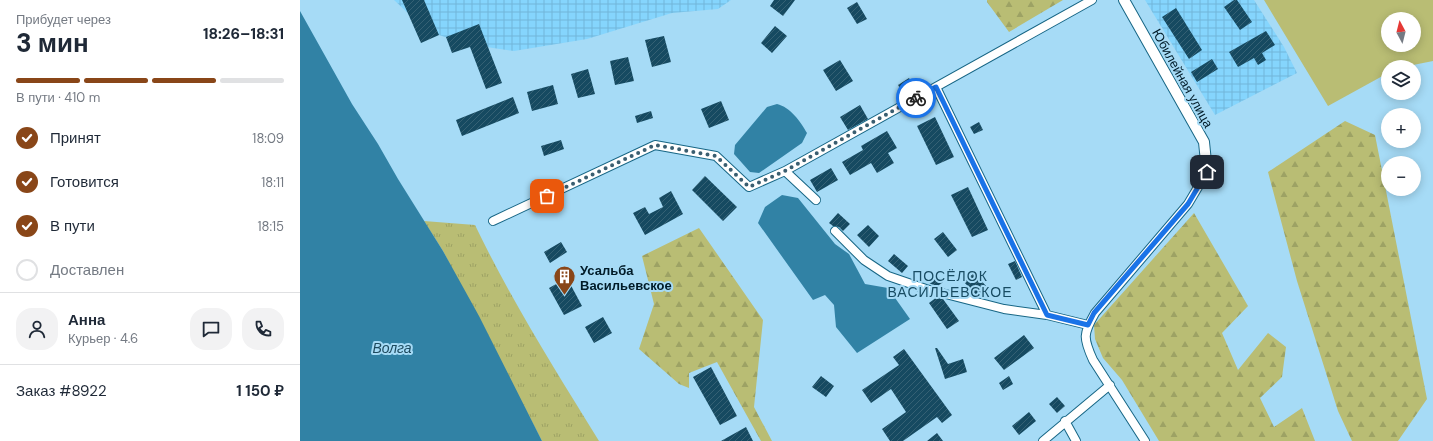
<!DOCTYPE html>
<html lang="ru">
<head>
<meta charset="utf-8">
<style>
	:root { --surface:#fff; --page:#f2f2f3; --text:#1f2937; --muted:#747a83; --line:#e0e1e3; --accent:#894618 }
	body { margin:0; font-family:"DM Sans",sans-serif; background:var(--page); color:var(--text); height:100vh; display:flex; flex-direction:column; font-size:15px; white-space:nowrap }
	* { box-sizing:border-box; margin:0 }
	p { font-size:13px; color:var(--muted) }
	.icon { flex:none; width:22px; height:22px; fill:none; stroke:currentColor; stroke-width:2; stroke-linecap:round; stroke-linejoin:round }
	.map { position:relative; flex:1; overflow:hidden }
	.details { display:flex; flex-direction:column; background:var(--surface); width:300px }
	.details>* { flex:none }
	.needle { width:26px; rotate:353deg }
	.controls { position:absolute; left:1081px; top:12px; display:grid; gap:8px }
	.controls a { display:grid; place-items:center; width:40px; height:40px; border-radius:50%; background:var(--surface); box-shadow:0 2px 10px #0003; font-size:20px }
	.pin { position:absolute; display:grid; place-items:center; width:34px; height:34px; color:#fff; margin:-17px; border-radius:8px; box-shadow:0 2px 6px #0006 }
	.courier { position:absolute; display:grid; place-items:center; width:40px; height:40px; margin:-20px; border:3px solid #1a73e8; border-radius:50%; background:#fff; color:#222; box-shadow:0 1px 5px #0007 }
	.headline em { font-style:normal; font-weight:800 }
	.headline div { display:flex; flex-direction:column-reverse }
	.headline { display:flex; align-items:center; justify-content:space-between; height:68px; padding:0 16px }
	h1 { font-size:26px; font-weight:800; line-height:30px }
	.bar { display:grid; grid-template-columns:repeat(4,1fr); gap:6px 4px; align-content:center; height:48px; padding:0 16px }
	.bar i { height:5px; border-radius:3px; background:var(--line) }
	.bar .on { background:var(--accent) }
	.bar p { grid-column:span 4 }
	.line { display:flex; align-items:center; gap:10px; padding:0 16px; border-top:1px solid var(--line) }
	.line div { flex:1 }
	.round { display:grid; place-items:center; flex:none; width:42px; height:42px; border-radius:16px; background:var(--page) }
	ol { padding:0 16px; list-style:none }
	li { display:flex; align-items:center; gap:12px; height:44px }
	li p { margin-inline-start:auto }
	li .icon { padding:4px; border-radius:50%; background:var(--accent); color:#fff; stroke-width:4 }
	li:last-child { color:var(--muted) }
	li i { width:22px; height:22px; border:2px solid var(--line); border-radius:50% }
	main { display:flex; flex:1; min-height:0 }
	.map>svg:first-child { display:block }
	.industrial { fill:url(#industrial-grid) }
	.green { fill:#b9bd74; fill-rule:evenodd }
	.forest { fill:url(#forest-firs) }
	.park { fill:url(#park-tufts) }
	.water { fill:#3182a5 }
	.building { fill:url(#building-hatch) }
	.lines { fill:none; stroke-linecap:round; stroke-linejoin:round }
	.minor-casing { stroke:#176685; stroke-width:10 }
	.tertiary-casing { stroke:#176685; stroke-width:12 }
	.minor { stroke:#fff; stroke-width:8 }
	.tertiary { stroke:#fff; stroke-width:10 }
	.done { stroke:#3a5e70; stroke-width:4; stroke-dasharray:0 7.2 }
	.route { stroke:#1a73e8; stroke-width:5 }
	.labels { text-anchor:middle; stroke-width:4; stroke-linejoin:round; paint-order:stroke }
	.street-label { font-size:13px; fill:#001b28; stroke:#a6dbf6 }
	.poi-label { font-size:13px; font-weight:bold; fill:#001b28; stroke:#a6dbf6; text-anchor:start }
	.neighbourhood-label { font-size:14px; letter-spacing:1px; fill:#184c63; stroke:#a6dbf6 }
	.water-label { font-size:14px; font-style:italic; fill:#1e4a5e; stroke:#a6dbf6 }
</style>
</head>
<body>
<main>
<section class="details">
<div class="headline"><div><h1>3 мин</h1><p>Прибудет через</p></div><em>18:26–18:31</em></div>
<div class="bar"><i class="on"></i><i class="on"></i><i class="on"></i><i></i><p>В пути · 410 m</p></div>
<ol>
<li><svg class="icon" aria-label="check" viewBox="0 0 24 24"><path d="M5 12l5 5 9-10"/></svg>Принят<p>18:09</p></li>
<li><svg class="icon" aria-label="check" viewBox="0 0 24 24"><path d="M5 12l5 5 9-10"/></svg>Готовится<p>18:11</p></li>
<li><svg class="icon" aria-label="check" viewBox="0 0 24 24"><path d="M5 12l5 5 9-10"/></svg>В пути<p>18:15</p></li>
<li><i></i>Доставлен</li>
</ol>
<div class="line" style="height:72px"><a class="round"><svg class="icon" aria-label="person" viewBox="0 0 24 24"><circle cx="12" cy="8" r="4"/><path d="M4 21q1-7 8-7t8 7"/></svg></a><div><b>Анна</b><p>Курьер · 4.6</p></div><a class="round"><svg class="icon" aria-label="chat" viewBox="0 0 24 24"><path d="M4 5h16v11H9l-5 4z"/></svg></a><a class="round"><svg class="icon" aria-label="phone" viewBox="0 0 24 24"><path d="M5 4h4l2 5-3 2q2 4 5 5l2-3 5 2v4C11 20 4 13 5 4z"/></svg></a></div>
<div class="line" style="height:52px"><div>Заказ #8922</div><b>1 150 ₽</b></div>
</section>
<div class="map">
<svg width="1133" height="441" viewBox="0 0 1133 441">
	<defs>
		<pattern id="industrial-grid" width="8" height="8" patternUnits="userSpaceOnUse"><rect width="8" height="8" fill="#85d5fd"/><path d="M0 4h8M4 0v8" fill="none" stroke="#71b6d9"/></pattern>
		<pattern id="forest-firs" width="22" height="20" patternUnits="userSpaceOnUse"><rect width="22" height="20" fill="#b9bd74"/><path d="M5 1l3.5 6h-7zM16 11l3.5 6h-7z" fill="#9da264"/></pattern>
		<pattern id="park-tufts" width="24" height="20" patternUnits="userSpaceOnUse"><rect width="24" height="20" fill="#b9bd74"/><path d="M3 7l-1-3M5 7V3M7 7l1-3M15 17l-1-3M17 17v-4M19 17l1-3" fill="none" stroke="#9da264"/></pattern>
		<pattern id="building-hatch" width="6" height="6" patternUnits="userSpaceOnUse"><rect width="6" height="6" fill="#164a61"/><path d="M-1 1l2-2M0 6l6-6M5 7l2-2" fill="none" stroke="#356174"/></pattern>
	</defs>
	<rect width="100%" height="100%" fill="#a6dbf6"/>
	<path class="industrial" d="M94,0H431L418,9L372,13L287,39L214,51L166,44L127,31Z
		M845,0H954L984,47L997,73L915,115Z"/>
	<path class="green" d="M964,0H1133V61L1103,67H1088V73L1028,106ZM1088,19H1114V45H1088Z"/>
	<path class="forest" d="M687,0H763L709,32L687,2Z
		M1045,121L1075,135L1127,399L1098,441H1052L1038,411L997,281L968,172Z
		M894,213L948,306L922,333L938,370L968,333L986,347L982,377L960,398L974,427L1002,408L1015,441H859L822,380L803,358L795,339L794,325Z
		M399,228L463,320L454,407L472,441H461L417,362L389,373V388L379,384L339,349L354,304L342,256Z"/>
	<path class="park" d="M124,221L175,225C211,300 255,370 299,441H242L143,251Z"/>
	<path class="water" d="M0,11L52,104L78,144L98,179L143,251L179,316L242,441H0Z
		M477,104C490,107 501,122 507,133L502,143L459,173L450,172L434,154L435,145L467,107Z
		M482,195L498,198L535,244L549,254L565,284L588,288L610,319L557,353L536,327L534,305L525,295L513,300L458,223L465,207Z"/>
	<path class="building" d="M102,0H124L139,35L121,43Z
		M474,0H495L483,16L470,6Z
		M934,0H937L952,22L940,30L924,7Z
		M557,2L567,19L557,24L547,8Z
		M876,8L902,50L889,59L862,17Z
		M179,24L202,83L186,89L170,47L152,53L146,37Z
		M475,26L487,36L472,53L461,43Z
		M966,31L975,45L962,53L966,60L958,65L954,58L938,67L929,52Z
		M364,36L371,62L352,67L345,40Z
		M328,57L334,81L315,85L310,61Z
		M912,59L918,69L897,82L891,72Z
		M540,60L553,81L536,91L523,70Z
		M288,69L295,94L278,98L271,74Z
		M609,78L615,89L604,95L598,85Z
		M253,85L258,104L232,111L227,92Z
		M213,97L219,113L162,136L156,120Z
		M421,101L429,120L409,128L401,109Z
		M560,105L568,119L548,130L540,117Z
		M351,111L353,118L337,123L335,116Z
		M635,117L654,157L636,165L617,126Z
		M679,122L683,130L674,134L670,127Z
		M587,131L597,148L588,153L594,163L577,173L571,163L550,175L542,162L563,150L561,146Z
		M261,140L264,149L244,156L241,146Z
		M531,168L538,180L517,192L510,180Z
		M405,176L437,207L423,221L392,190Z
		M668,187L688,230L672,237L651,195Z
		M371,191L383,214L345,235L333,213L345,207L349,214L363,207L359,198Z
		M538,213L550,224L543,231L539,227L533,226L529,223Z
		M568,225L579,236L569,247L557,235Z
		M643,232L657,250L648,257L634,239Z
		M261,242L267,252L250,263L244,252Z
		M594,254L608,266L602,273L588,261Z
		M715,261L722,277L716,280L708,264Z
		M674,273L687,287L677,296L664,282Z
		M636,274L643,282L638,286L631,284L628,282Z
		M267,278L282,306L264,315L249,288Z
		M637,297L643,299L659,321L647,329L629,303Z
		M303,317L312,333L294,343L285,327Z
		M724,335L734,348L704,370L694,358Z
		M635,348H637L648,364L663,359L667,372L645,379Z
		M604,349L652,415L642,423L637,417L603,441H590L582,429L606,412L591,389L571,403L562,390L599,365L593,357Z
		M411,367L437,416L420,425L393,377Z
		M521,376L534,386L526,397L512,387Z
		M709,376L713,384L703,390L699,383Z
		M757,397L765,406L757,413L749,404Z
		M729,412L736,421L719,435L712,426Z
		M446,427L453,441H421Z
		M637,433L643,441H627Z"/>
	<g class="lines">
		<defs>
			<path id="minor" d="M636,87L747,315
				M485,171L516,200
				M193,221L355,145L416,156L449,187L485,171L792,0
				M535,231L564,260L588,276L626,289L704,309L747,315L788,325
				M765,421L776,441
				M743,441L810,385
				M845,441L793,360C783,338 783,334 795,313L888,204L907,172"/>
			<path id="tertiary" d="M824,0L904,142L907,172"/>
		</defs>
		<use href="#minor" class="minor-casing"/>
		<use href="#tertiary" class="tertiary-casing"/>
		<use href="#minor" class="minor"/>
		<use href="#tertiary" class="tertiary"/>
	</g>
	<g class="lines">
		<path class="done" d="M247,196L355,145L416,156L449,187L485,171L616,98"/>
		<path class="route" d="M616,98L636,87L747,315L788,325L794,313L888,204L907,172"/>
	</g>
	<defs>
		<symbol id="building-pin" viewBox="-11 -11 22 30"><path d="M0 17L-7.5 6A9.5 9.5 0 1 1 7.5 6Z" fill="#894618" stroke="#a6dbf6"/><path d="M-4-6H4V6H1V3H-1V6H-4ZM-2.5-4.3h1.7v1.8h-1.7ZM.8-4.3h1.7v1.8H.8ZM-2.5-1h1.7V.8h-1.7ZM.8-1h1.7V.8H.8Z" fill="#fff"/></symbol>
	</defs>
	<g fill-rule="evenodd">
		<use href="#building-pin" x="252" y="264" width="25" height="34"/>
	</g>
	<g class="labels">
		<g class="street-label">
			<text transform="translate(883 78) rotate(61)" y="5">Юбилейная улица</text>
		</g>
		<g class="poi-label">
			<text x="280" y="275">Усальба<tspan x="280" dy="15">Васильевское</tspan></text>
		</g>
		<g class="neighbourhood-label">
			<text x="650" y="281">ПОСЁЛОК<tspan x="650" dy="16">ВАСИЛЬЕВСКОЕ</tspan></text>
		</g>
		<g class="water-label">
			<text x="92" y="353">Волга</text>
		</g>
	</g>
</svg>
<div class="controls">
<a><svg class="needle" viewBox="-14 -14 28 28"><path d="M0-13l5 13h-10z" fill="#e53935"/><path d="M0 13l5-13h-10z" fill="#747a83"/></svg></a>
<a><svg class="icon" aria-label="layers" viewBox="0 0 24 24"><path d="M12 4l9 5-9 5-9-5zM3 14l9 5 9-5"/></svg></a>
<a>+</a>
<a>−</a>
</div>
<div class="pin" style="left:247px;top:196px;background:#ea580c"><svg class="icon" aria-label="bag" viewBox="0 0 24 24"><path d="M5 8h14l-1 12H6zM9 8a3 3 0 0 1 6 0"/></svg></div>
<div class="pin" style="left:907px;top:172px;background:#1f2937"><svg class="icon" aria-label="home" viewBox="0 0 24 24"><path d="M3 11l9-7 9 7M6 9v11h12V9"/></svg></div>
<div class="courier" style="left:616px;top:98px"><svg class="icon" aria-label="bike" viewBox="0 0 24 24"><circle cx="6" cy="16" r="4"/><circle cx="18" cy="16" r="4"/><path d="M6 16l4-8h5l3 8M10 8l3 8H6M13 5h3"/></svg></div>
</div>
</main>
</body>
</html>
